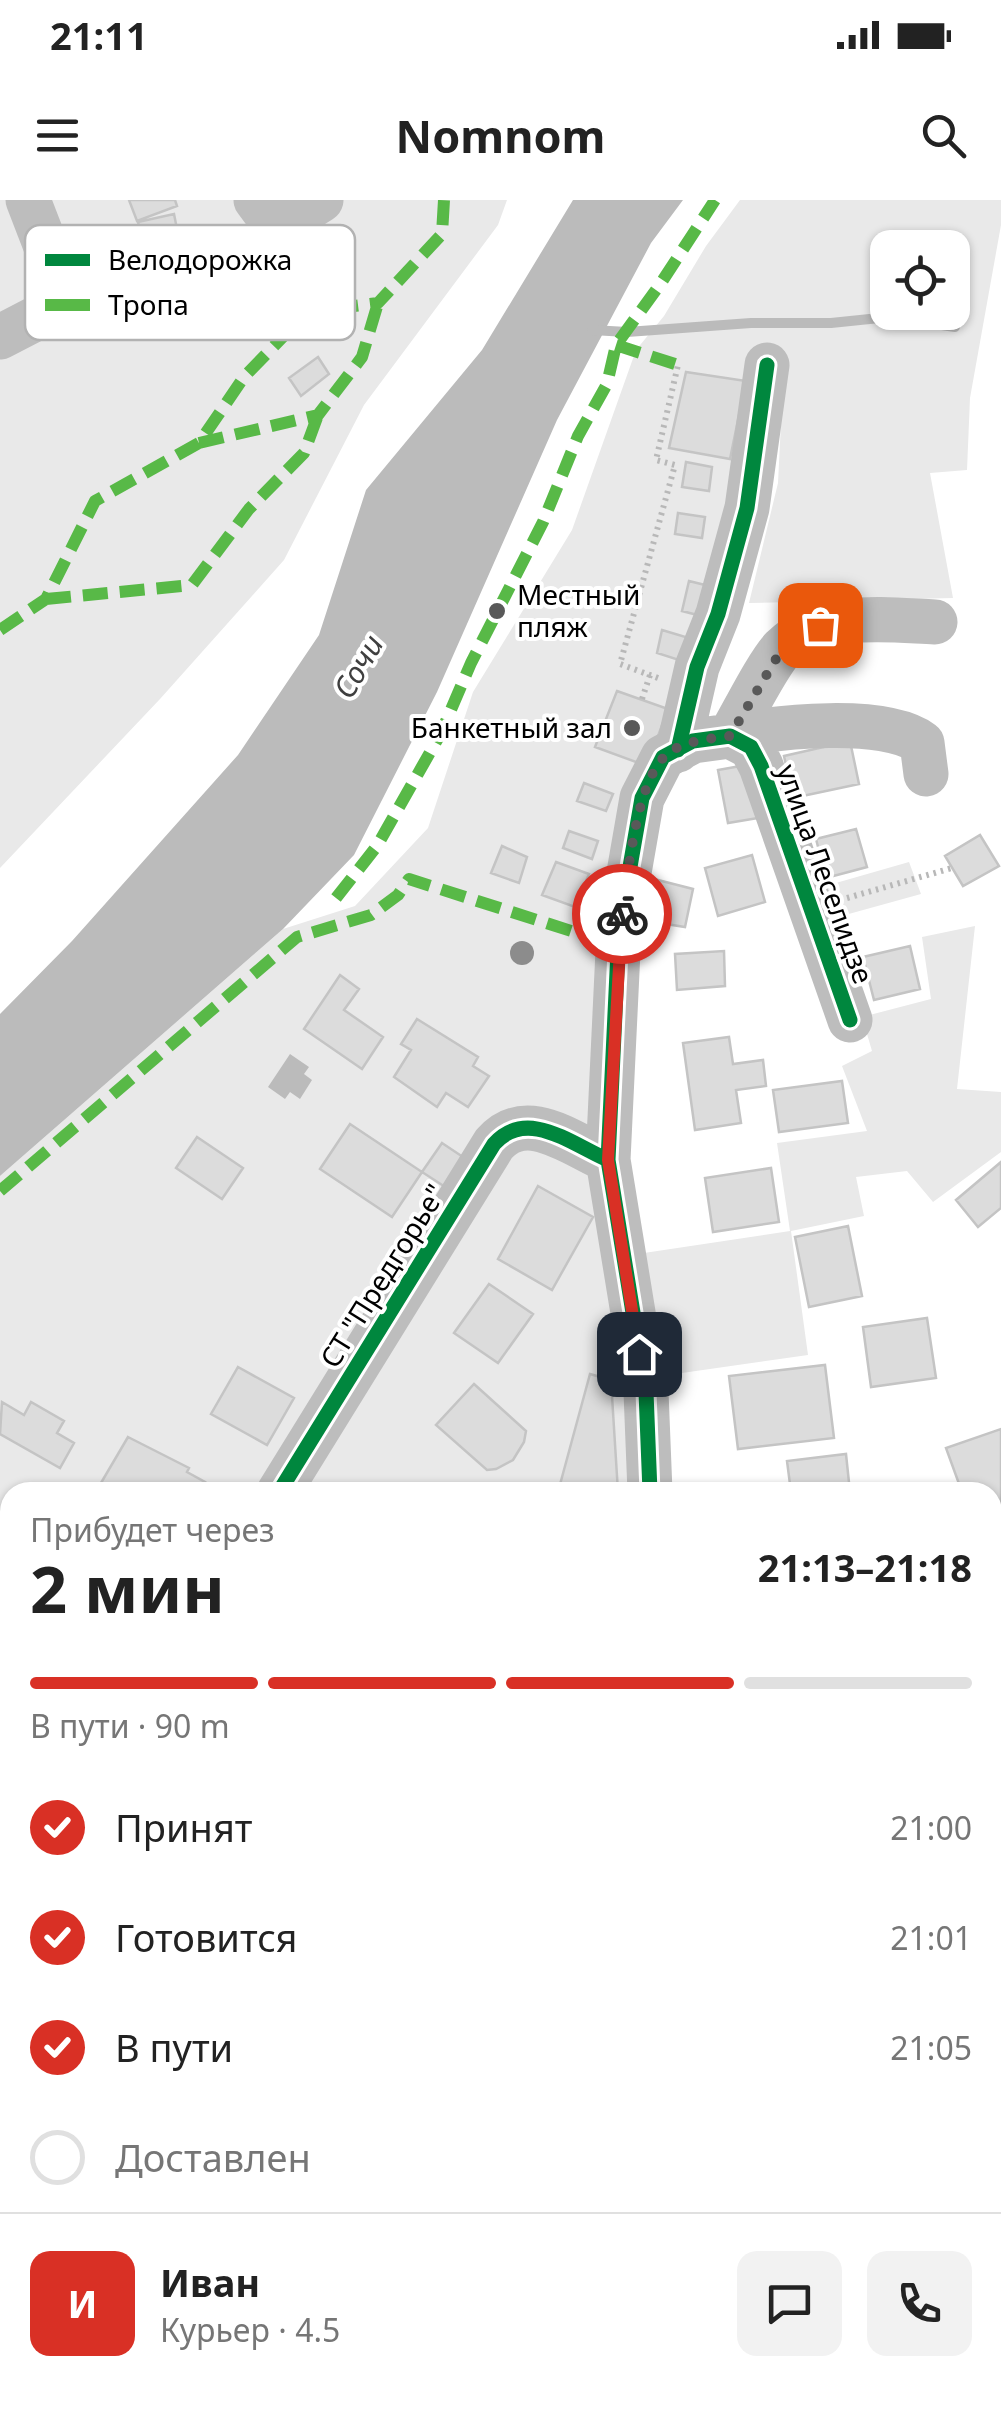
<!DOCTYPE html>
<html lang="ru">
<head>
<meta charset="utf-8">
<style>
	:root { --surface:#fff; --page:#f2f2f2; --text:#222; --muted:#767676; --line:#e0e0e0; --accent:#d93025 }
	body { margin:0; font-family:"Noto Sans",sans-serif; background:var(--page); color:var(--text); height:100vh; display:flex; flex-direction:column; font-size:38px; white-space:nowrap }
	* { box-sizing:border-box; margin:0 }
	p { font-size:32px; color:var(--muted) }
	.icon { flex:none; width:55px; height:55px; fill:none; stroke:currentColor; stroke-width:2; stroke-linecap:round; stroke-linejoin:round }
	.map { position:relative; flex:1; overflow:hidden }
	.side { position:absolute; left:0px; top:1282px; width:1002px; height:932px; display:flex; flex-direction:column; background:var(--surface); border-radius:30px 30px 0 0; box-shadow:0 2px 8px #0004 }
	.side>* { flex:none }
	.tools { position:absolute; left:870px; top:30px; display:grid; gap:20px }
	.tools a { display:grid; place-items:center; width:100px; height:100px; border-radius:20px; background:var(--surface); box-shadow:0 2px 8px #0004; font-size:50px }
	.pin { position:absolute; display:grid; place-items:center; width:85px; height:85px; color:#fff; margin:-42px; border-radius:20px; box-shadow:0 5px 15px #0006 }
	.courier { position:absolute; display:grid; place-items:center; width:100px; height:100px; margin:-50px; border:8px solid #d93025; border-radius:50%; background:#fff; color:#222; box-shadow:0 2px 12px #0007 }
	.head em { font-style:normal; font-weight:700 }
	.head div { display:flex; flex-direction:column-reverse }
	.head { display:flex; align-items:center; justify-content:space-between; height:170px; padding:0 30px }
	h1 { font-size:65px; font-weight:700; line-height:75px }
	.bar { display:grid; grid-template-columns:repeat(4,1fr); gap:15px 10px; align-content:center; height:120px; padding:0 30px }
	.bar i { height:12px; border-radius:8px; background:var(--line) }
	.bar .selected { background:var(--accent) }
	.bar p { grid-column:span 4 }
	.line { display:flex; align-items:center; gap:25px; padding:0 30px; border-top:2px solid var(--line) }
	.line div { flex:1 }
	.round { display:grid; place-items:center; flex:none; width:105px; height:105px; border-radius:20px; background:var(--page) }
	ol { padding:0 30px; list-style:none }
	li { display:flex; align-items:center; gap:30px; height:110px }
	li p { margin-inline-start:auto }
	li .icon { padding:10px; border-radius:50%; background:var(--accent); color:#fff; stroke-width:4 }
	li:last-child { color:var(--muted) }
	li i { width:55px; height:55px; border:5px solid var(--line); border-radius:50% }
	.status { display:flex; justify-content:space-between; align-items:center; height:70px; padding:0 50px; background:var(--surface); direction:ltr }
	.status svg { height:28px; fill:currentColor }
	header { display:flex; justify-content:space-between; align-items:center; height:130px; padding:0 30px; background:var(--surface); font-size:45px; font-weight:700 }
	.map>svg:first-child { display:block }
	.green { fill:#e9e9e9; fill-rule:evenodd }
	.water { fill:#bbb }
	.lines { fill:none; stroke-linecap:round; stroke-linejoin:round }
	.stream { stroke:#bbb; stroke-width:10 }
	.building { fill:#dcdcdc; stroke:#c4c4c4; stroke-width:2.5 }
	.path { stroke:#b8b8b8; stroke-width:6; stroke-dasharray:2.5 5; stroke-linecap:butt }
	.minor { stroke:#bdbdbd; stroke-width:45 }
	.quiet { stroke:#58b947; stroke-width:12; stroke-dasharray:25 12; stroke-linecap:butt }
	.cycleway-casing { stroke:#fff; stroke-width:21 }
	.cycleway { stroke:#00873e; stroke-width:15 }
	.tree { fill:#8c8c8c }
	.done { stroke:#595959; stroke-width:10; stroke-dasharray:0 18 }
	.route { stroke:#d93025; stroke-width:12 }
	.poi-dot { fill:#595959; stroke:#fff; stroke-width:4 }
	.labels { text-anchor:middle; stroke-width:8; stroke-linejoin:round; paint-order:stroke }
	.poi-label { font-size:28px; fill:#000; stroke:#fff; text-anchor:start }
	.street-label { font-size:28px; fill:#000; stroke:#fff }
	.water-label { font-size:30px; font-style:italic; fill:#3f3f3f; stroke:#fff }
	.key { fill:#fff; stroke:#b2b2b2; stroke-width:2.5 }
	.key-label { font-size:28px; fill:#000 }
</style>
</head>
<body>
<div class="status"><b>21:11</b><svg viewBox="0 0 49 12"><path d="M0 12V9h3v3zM5 12V6h3v6zM10 12V3h3v9zM15 12V0h3v12zM26 1h20v11H26zM47 4h2v5h-2z"/></svg></div>
<header><svg class="icon" aria-label="menu" viewBox="0 0 24 24"><path d="M4 6h16M4 12h16M4 18h16"/></svg>Nomnom<svg class="icon" aria-label="search" viewBox="0 0 24 24"><circle cx="10" cy="10" r="6"/><path d="M15 15l6 6"/></svg></header>
<div class="map">
<svg width="1001" height="2214" viewBox="0 0 1001 2214">
	<rect width="100%" height="100%" fill="#fff"/>
	<path class="green" d="M0,0H507L498,25L364,205L284,360L160,499L0,668Z
		M740,0H1001V25L970,198L967,270L930,273L953,398L749,403L778,283L784,162L750,248L605,737L639,1292H10V2205H633L632,2214H0V976L283,729L355,706L428,628L473,492L572,330L636,150L664,116L706,46ZM888,48H952V112H888Z
		M909,662L921,694L827,720L815,689Z
		M975,726L957,889L1001,892V952L933,1002L907,971L856,977L864,1016L791,1031L808,1155L661,1176L644,1053L790,1031L777,943L867,931L842,866L872,851L862,817L931,799L922,737Z"/>
	<path class="water" d="M573,0H683L651,43L557,220L437,492L354,655L283,729L0,976V814L72,741L238,555L319,435L366,290L482,150Z
		M290,854L309,867L304,874L312,880L300,899L290,892L285,899L268,887Z"/>
	<g class="lines">
		<path class="stream" d="M592,130L627,132L751,123H831L889,117L955,127"/>
	</g>
	<path class="building" d="M129,0H175L177,6L137,21Z
		M174,14L180,44L145,52L138,22Z
		M318,157L329,174L301,196L289,178Z
		M686,172L746,181L730,259L669,248Z
		M686,262L712,267L709,291L682,287Z
		M678,313L705,317L702,338L675,334Z
		M689,381L717,388L709,418L682,411Z
		M662,430L689,438L682,461L657,453Z
		M617,491L668,509L647,566L595,547Z
		M850,541L859,584L793,598L784,556Z
		M752,564L764,617L728,623L718,570Z
		M584,583L613,594L606,611L577,601Z
		M856,629L867,667L826,678L816,639Z
		M569,631L598,641L592,659L563,648Z
		M980,635L999,666L963,686L945,656Z
		M502,646L527,657L519,683L491,673Z
		M752,655L765,702L718,716L705,668Z
		M556,662L589,674L575,707L542,695Z
		M654,679L693,689L685,727L647,721Z
		M910,746L920,789L874,800L863,757Z
		M724,751L725,786L677,790L675,754Z
		M340,775L359,789L344,810L383,837L362,869L304,829Z
		M417,819L478,857L473,866L489,876L468,907L446,893L437,907L394,877L411,850L401,844Z
		M729,837L733,864L763,860L766,886L736,890L741,923L695,930L683,843Z
		M842,881L848,923L779,932L773,890Z
		M350,924L422,972L392,1017L320,969Z
		M197,937L243,968L222,999L176,968Z
		M442,943L472,963L453,992L422,972Z
		M1001,962V1008L978,1027L956,1000Z
		M771,968L779,1022L713,1032L705,978Z
		M538,986L593,1017L552,1090L498,1059Z
		M848,1026L862,1096L809,1107L795,1037Z
		M489,1084L533,1114L498,1163L454,1133Z
		M927,1118L936,1178L871,1187L863,1127Z
		M825,1165L834,1238L738,1249L729,1176Z
		M238,1167L294,1198L267,1245L211,1214Z
		M590,1174L611,1180L618,1292H558Z
		M474,1184L526,1231L524,1242L513,1260L496,1269L487,1270L436,1225Z
		M2,1202L24,1215L31,1202L64,1221L57,1233L74,1243L60,1268L0,1234Z
		M1001,1229V1366L992,1369V1292H962L946,1248Z
		M128,1237L189,1268L187,1272L205,1282L199,1292H106L98,1288Z
		M846,1254L850,1292H791L787,1261Z
		M0,1518L10,1529V1601L8,1599L0,1606Z
		M1001,1684V1739L992,1741V1686Z
		M10,1765V1802L0,1790V1773Z
		M1001,1839V1899L992,1904V1843Z
		M0,1845L10,1858V1882L0,1889Z
		M4,1988L10,1995L9,2055L0,2041V1991Z
		M1001,2168V2203L992,2189V2173Z
		M206,2205H266V2214H206Z
		M485,2205H565V2214H485Z
		M777,2205H874L875,2214H778Z
		M894,2205H920L921,2213L896,2214Z
		M932,2205H992L999,2214H937Z"/>
	<g class="lines">
		<path class="path" d="M658,478L620,464L675,265L656,260L678,165
			M642,499L650,475
			M847,698L952,668"/>
		<path class="minor" d="M256,0L270,19L286,22L321,0
			M0,137L58,107L62,88L28,0
			M730,536C742,516 768,463 783,448C822,411 886,420 935,422
			M730,536C776,527 884,515 922,543L926,574
			M678,550L697,467L718,414L747,308L767,165
			M279,1292L494,944C527,907 571,944 608,960
			M650,1292L646,1192L608,960L619,730L642,598L663,557L693,541L730,536L751,547L761,566L850,820
			M992,1481H1001
			M0,1652L10,1643
			M992,1769L1001,1771
			M0,2078L10,2071
			M639,2214L640,2205"/>
		<path class="quiet" d="M616,145L678,165
			M199,243L318,215L362,157L378,103
			M46,399L192,385L249,309L304,253L318,215
			M0,430L46,399L95,301L199,243L244,177L307,112L378,103L442,34L444,0
			M336,698L377,646L441,533L471,463L543,322L578,236L607,184L616,145L661,83L715,0
			M0,991L297,737L371,715L398,695L409,679L618,746"/>
		<defs>
			<path id="cycleway" d="M678,550L697,467L718,414L747,308L767,165
				M279,1292L494,944C527,907 571,944 608,960
				M650,1292L646,1192L608,960L619,730L642,598L663,557L693,541L730,536L751,547L761,566L850,820"/>
		</defs>
		<use href="#cycleway" class="cycleway-casing"/>
		<use href="#cycleway" class="cycleway"/>
	</g>
	<circle class="tree" cx="522" cy="753" r="12"/>
	<g class="lines">
		<path class="done" d="M622,714C628,675 636,585 664,557C680,541 708,539 730,536L782,449L820,425"/>
		<path class="route" d="M622,714L608,960L639,1154"/>
	</g>
	<g class="poi-dot">
		<circle cx="497" cy="411" r="10"/>
		<circle cx="632" cy="528" r="10"/>
	</g>
	<g class="labels">
		<g class="poi-label">
			<text x="517" y="405">Местный<tspan x="517" dy="32">пляж</tspan></text>
			<text x="612" y="538" text-anchor="end">Банкетный зал</text>
		</g>
		<g class="street-label">
			<text transform="translate(825 674) rotate(70)" y="10">улица Леселидзе</text>
			<text transform="translate(383 1076) rotate(-58)" y="10">СТ "Предгорье"</text>
		</g>
		<g class="water-label">
			<text transform="translate(359 467) rotate(-60)" y="10">Сочи</text>
		</g>
	</g>
	<rect x="25" y="25" width="330" height="115" rx="15" class="key"/>
	<rect x="45" y="54" width="45" height="12" fill="#00873e"/>
	<rect x="45" y="99" width="45" height="12" fill="#58b947"/>
	<g class="key-label">
		<text x="108" y="70">Велодорожка</text>
		<text x="108" y="115">Тропа</text>
	</g>
</svg>
<div class="tools">
<a><svg class="icon" aria-label="locate" viewBox="0 0 24 24"><circle cx="12" cy="12" r="6"/><path d="M12 2v4M12 18v4M2 12h4M18 12h4"/></svg></a>
</div>
<div class="pin" style="left:820px;top:425px;background:#ea580c"><svg class="icon" aria-label="bag" viewBox="0 0 24 24"><path d="M5 8h14l-1 12H6zM9 8a3 3 0 0 1 6 0"/></svg></div>
<div class="pin" style="left:639px;top:1154px;background:#1f2937"><svg class="icon" aria-label="home" viewBox="0 0 24 24"><path d="M3 11l9-7 9 7M6 9v11h12V9"/></svg></div>
<div class="courier" style="left:622px;top:714px"><svg class="icon" aria-label="bike" viewBox="0 0 24 24"><circle cx="6" cy="16" r="4"/><circle cx="18" cy="16" r="4"/><path d="M6 16l4-8h5l3 8M10 8l3 8H6M13 5h3"/></svg></div>
<section class="side">
<div class="head"><div><h1>2 мин</h1><p>Прибудет через</p></div><em>21:13–21:18</em></div>
<div class="bar"><i class="selected"></i><i class="selected"></i><i class="selected"></i><i></i><p>В пути · 90 m</p></div>
<ol>
<li><svg class="icon" aria-label="check" viewBox="0 0 24 24"><path d="M5 12l5 5 9-10"/></svg>Принят<p>21:00</p></li>
<li><svg class="icon" aria-label="check" viewBox="0 0 24 24"><path d="M5 12l5 5 9-10"/></svg>Готовится<p>21:01</p></li>
<li><svg class="icon" aria-label="check" viewBox="0 0 24 24"><path d="M5 12l5 5 9-10"/></svg>В пути<p>21:05</p></li>
<li><i></i>Доставлен</li>
</ol>
<div class="line" style="height:180px"><b class="round" style="background:var(--accent);color:#fff">И</b><div><b>Иван</b><p>Курьер · 4.5</p></div><a class="round"><svg class="icon" aria-label="chat" viewBox="0 0 24 24"><path d="M4 5h16v11H9l-5 4z"/></svg></a><a class="round"><svg class="icon" aria-label="phone" viewBox="0 0 24 24"><path d="M5 4h4l2 5-3 2q2 4 5 5l2-3 5 2v4C11 20 4 13 5 4z"/></svg></a></div>
</section>
</div>
</body>
</html>
